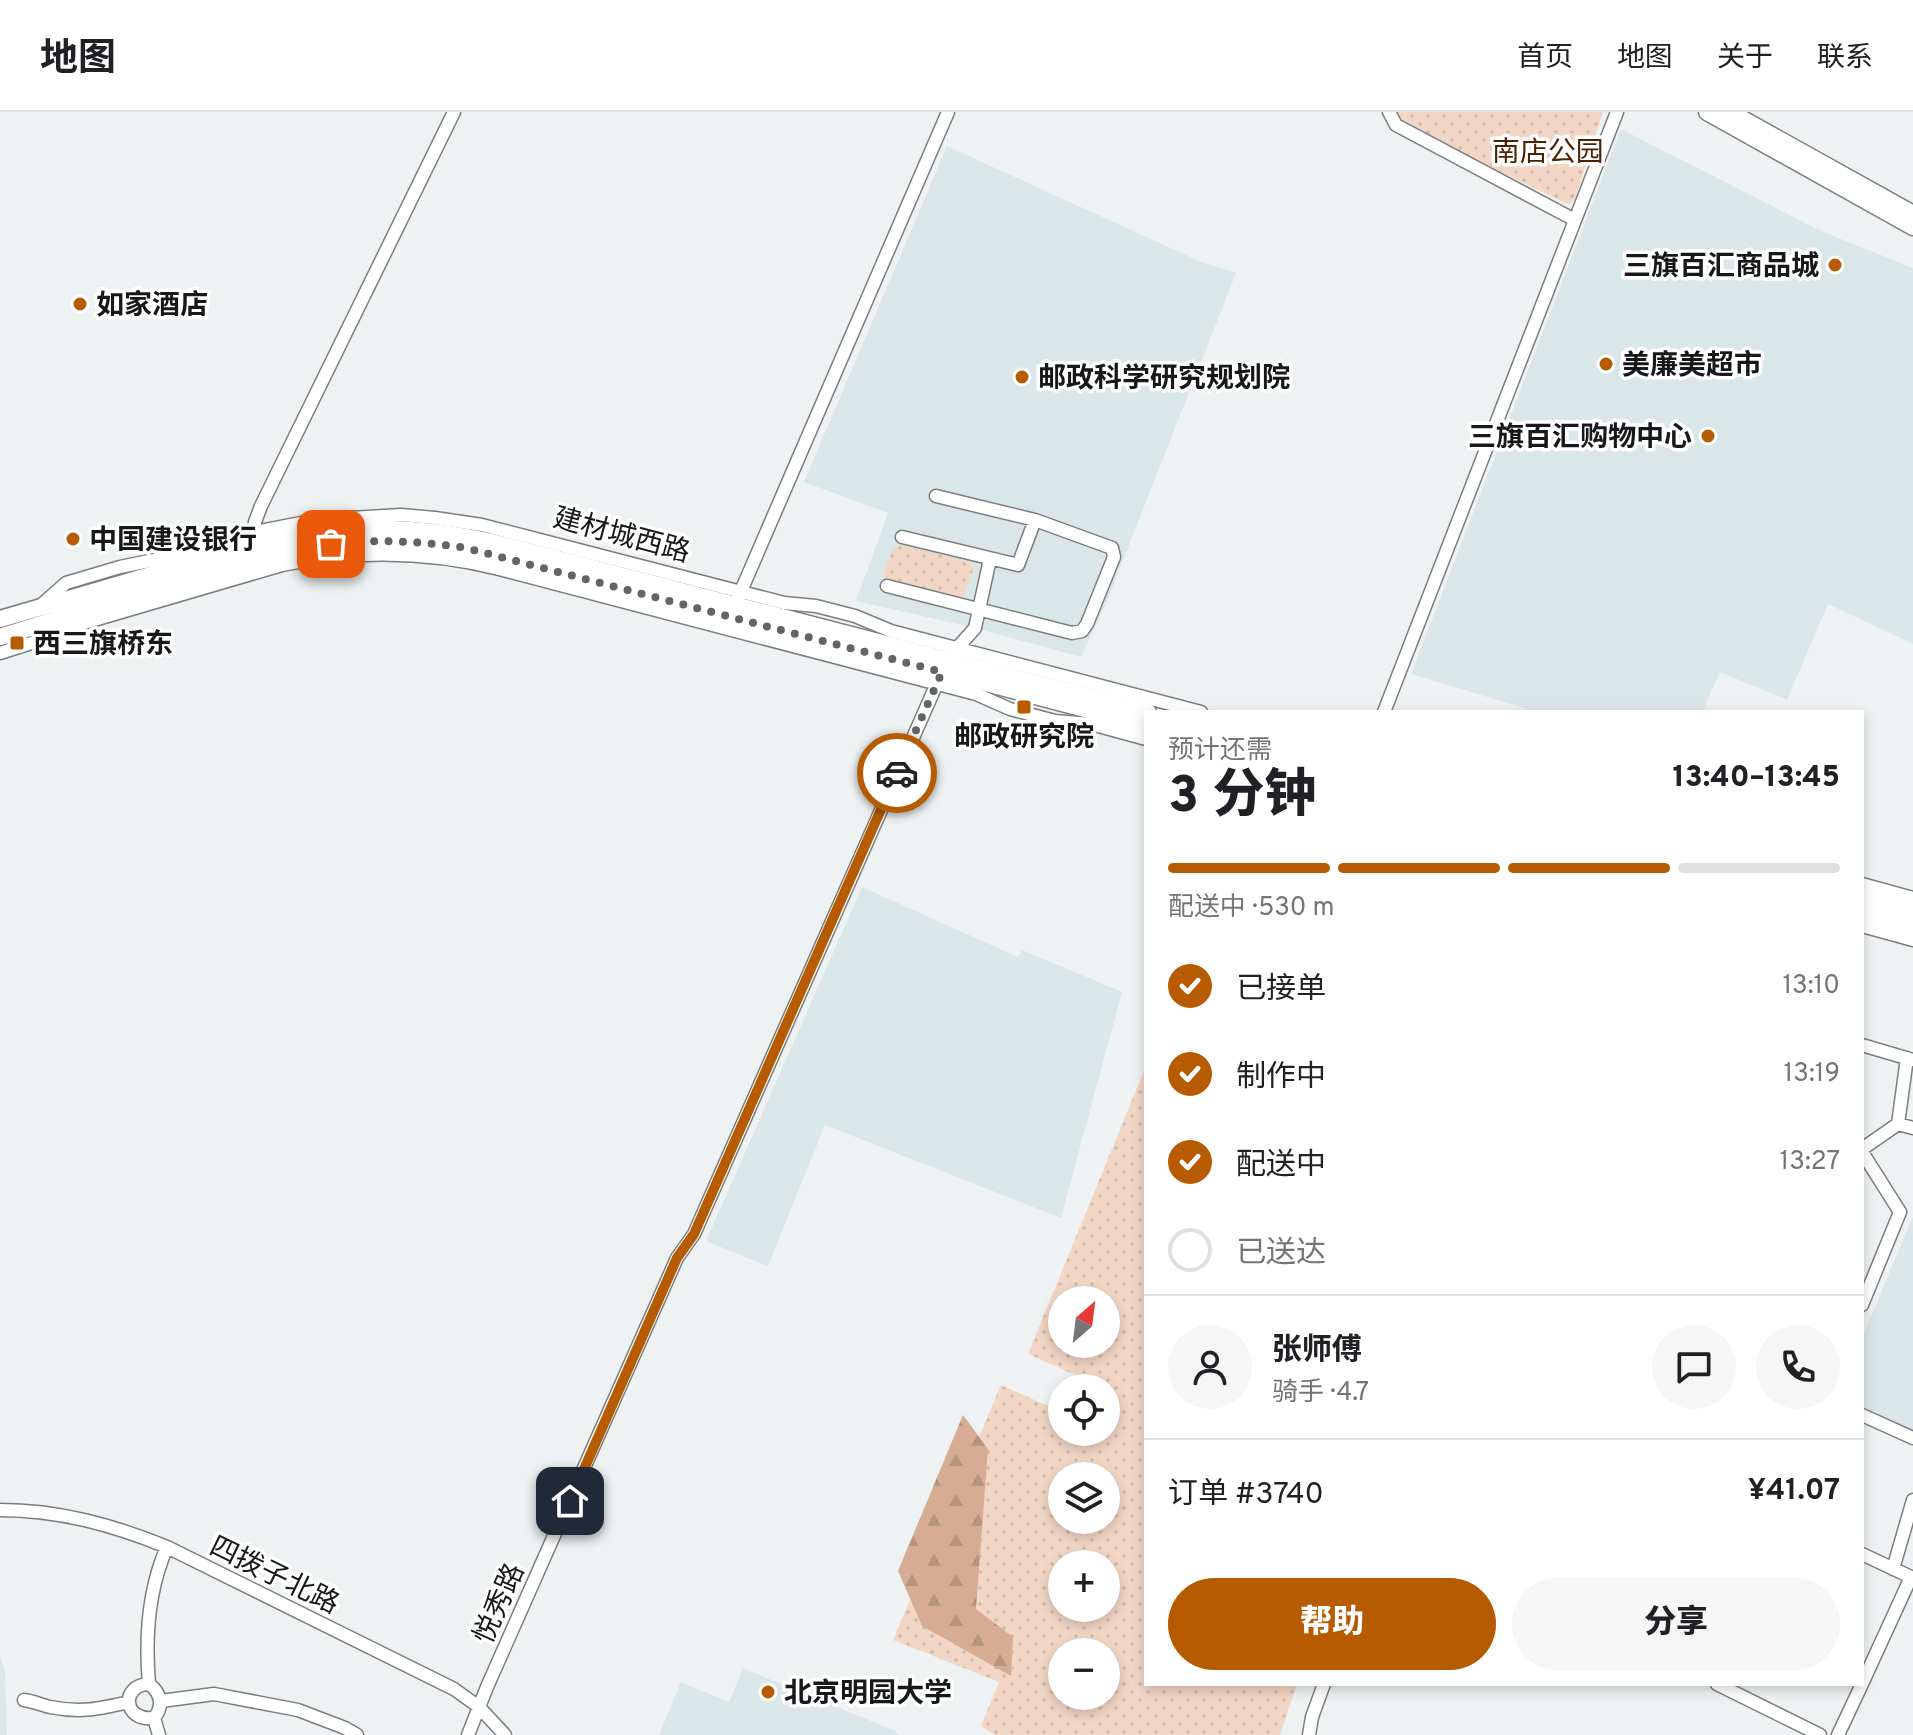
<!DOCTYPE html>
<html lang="zh">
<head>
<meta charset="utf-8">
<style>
	:root { --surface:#fff; --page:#f6f6f6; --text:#202124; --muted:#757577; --line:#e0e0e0; --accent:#b75b00 }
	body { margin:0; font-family:Overpass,"Noto Sans SC",sans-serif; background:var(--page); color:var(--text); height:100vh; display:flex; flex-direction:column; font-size:30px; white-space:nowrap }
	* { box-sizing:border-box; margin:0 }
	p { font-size:26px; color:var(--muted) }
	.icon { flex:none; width:44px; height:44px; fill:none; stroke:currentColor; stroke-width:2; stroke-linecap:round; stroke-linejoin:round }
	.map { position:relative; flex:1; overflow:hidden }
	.details { position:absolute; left:1144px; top:598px; width:720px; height:976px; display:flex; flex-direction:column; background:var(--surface); border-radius:0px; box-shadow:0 4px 12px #0003 }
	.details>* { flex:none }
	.needle { width:52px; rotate:28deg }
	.tools { position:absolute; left:1048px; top:1174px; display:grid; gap:16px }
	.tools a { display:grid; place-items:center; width:72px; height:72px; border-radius:50%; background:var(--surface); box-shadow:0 4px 12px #0003; font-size:40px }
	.pin { position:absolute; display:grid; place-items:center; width:68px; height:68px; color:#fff; margin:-34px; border-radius:16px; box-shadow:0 4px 12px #0006 }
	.courier { position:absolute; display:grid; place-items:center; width:80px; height:80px; margin:-40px; border:6px solid #b75b00; border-radius:50%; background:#fff; color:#222; box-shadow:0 2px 10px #0007 }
	.summary em { font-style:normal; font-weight:800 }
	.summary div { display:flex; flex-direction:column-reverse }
	.summary { display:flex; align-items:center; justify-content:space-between; height:136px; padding:0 24px }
	h1 { font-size:52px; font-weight:800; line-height:60px }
	.bar { display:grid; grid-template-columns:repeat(4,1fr); gap:12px 8px; align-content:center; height:96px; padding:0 24px }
	.bar i { height:10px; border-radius:6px; background:var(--line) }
	.bar .on { background:var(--accent) }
	.bar p { grid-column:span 4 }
	.line { display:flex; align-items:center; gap:20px; padding:0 24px; border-top:2px solid var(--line) }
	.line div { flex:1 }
	.round { display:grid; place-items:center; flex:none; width:84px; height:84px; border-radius:42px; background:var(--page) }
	ol { padding:0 24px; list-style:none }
	li { display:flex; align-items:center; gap:24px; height:88px }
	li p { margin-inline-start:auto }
	li .icon { padding:8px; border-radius:50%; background:var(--accent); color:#fff; stroke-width:4 }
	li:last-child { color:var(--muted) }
	li i { width:44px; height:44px; border:4px solid var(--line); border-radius:50% }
	.primary-button { display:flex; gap:16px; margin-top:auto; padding:16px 24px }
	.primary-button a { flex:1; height:92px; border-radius:48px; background:var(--accent); color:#fff; font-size:32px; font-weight:800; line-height:92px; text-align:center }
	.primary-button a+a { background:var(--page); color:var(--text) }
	header { display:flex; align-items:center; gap:48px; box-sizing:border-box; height:112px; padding:0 40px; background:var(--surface); border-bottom:2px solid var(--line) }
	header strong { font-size:38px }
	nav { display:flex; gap:44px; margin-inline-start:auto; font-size:28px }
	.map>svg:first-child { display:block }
	.built { fill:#dae7e9 }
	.green { fill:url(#green-dots); fill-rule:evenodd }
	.forest { fill:url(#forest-firs) }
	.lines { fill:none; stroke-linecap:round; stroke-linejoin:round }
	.minor-casing { stroke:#7b7e7f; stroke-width:15 }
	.major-casing { stroke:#7b7e7f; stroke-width:19 }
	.minor { stroke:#fff; stroke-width:12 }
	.major { stroke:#fff; stroke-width:16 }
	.done { stroke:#626465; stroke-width:8; stroke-dasharray:0 14.4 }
	.route { stroke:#b75b00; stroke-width:10 }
	.poi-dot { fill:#b75b00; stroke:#fff; stroke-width:3 }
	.labels { text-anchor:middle; stroke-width:7; stroke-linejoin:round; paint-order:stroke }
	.park-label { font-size:28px; fill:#4b2304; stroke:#fff }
	.poi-label { font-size:28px; font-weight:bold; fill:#171819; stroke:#fff; text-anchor:start }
	.street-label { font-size:28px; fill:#171819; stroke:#fff }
</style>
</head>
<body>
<header>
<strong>地图</strong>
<nav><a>首页</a><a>地图</a><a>关于</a><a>联系</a></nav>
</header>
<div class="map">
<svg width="1913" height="1623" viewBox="0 0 1913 1623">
	<defs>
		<pattern id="green-dots" width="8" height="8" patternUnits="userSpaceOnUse" patternTransform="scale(2)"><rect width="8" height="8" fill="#f3d7c6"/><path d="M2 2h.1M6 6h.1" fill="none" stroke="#d0b8aa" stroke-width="1.8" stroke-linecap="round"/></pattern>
		<pattern id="forest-firs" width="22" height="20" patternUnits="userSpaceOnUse" patternTransform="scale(2)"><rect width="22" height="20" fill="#d6ad93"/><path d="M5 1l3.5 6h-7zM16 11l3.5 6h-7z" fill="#b7947e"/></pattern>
	</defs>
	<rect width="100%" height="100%" fill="#eef2f3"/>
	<path class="built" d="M1621,17L1821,119L1913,156V532L1828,492L1787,588L1720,560L1702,600H1538L1411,562Z
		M947,34L1199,149L1236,161L1105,494L1081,545L975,516L856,489L888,401L804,370Z
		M862,775L1018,845L1022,838L1122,880L1061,1106L825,1013L768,1154L706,1129Z
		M1912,1106H1913V1325L1862,1299V1226Z
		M0,1545L5,1558L7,1623H0Z
		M743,1556L895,1619L900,1623H659L681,1570L729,1590Z"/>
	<path class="green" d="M1393,0H1603L1575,87L1569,93L1401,11Z
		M901,433L970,450L974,455L965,482L958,486L887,468L883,465L892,438Z
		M1146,954V1572H1297L1280,1623H995L981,1614L999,1570L893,1528L1001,1273L1062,1300V1320H1106V1283L1118,1282L1028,1242ZM1062,1188H1106V1232H1062ZM1062,1364H1106V1408H1062ZM1062,1452H1106V1496H1062ZM1062,1540H1106V1584H1062Z"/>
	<path class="forest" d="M963,1303L988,1337L976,1497L1013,1525L1011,1564L922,1514L898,1459Z"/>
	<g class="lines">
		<defs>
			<path id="minor" d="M1389,0L1396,13L1575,108
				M254,423L255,410L261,394L454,0
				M902,425L1018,453L1035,408
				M887,474L1072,521L1082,519L1087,512L1114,445L1112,436L1035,408L936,384
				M738,486L948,0
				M39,495L66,471L120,455L159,447L244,422L316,408L401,403L435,406L482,413L784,491L816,494L855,504L891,519L1201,600
				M0,541L47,526L60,518L282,453C355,438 427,439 499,457L976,582L1010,597L1055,609L1091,612L1146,627
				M1384,600L1617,0
				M1862,772L1913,786
				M1862,814L1913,828
				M1862,933L1913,948
				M1907,946L1898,1012L1913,1016
				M1862,1037L1898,1012
				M1862,1040L1900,1100L1862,1193
				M1862,1303L1913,1326
				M0,1398C59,1398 113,1413 167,1435L454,1577L479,1595L505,1623
				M1862,1442L1911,1465L1862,1572
				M1893,1457L1913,1388
				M149,1572C120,1573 123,1610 154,1606C164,1594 161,1581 149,1572C145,1526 148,1478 167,1435
				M1717,1572L1820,1623
				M24,1588C33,1589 41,1593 50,1595C81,1601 99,1597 129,1590
				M161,1589L214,1582L298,1598L345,1616L357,1623
				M154,1606L159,1623
				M468,1623L487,1575L677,1146L694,1122L942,560L952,542L975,516L990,447
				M1309,1623L1312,1605L1324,1572
				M1838,1623L1862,1572"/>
			<path id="major" d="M1707,0L1913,115
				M1730,0L1913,102
				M0,507C58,490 116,473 175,456C229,440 283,423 340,418C397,414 453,420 508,434L1148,600
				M0,525C57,507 113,490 170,472C237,452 303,431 373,429C421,428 466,436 513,447L1146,613
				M1862,785L1913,799
				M1862,801L1913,814"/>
		</defs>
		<use href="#minor" class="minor-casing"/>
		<use href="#major" class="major-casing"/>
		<use href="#minor" class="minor"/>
		<use href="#major" class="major"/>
	</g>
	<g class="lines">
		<path class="done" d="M331,432C377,427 421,429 466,436L942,560L897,661"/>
		<path class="route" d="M570,1389L677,1146L694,1122L897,661"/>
	</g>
	<g class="poi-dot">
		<circle cx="1835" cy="153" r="8"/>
		<circle cx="80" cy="192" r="8"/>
		<circle cx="1606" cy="252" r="8"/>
		<circle cx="1022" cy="265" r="8"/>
		<circle cx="1708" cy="324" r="8"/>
		<circle cx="73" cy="427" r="8"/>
		<rect x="9" y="523" width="16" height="16" rx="4"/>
		<rect x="1016" y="587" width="16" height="16" rx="4"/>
		<circle cx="768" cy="1580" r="8"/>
	</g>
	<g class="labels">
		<g class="park-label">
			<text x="1548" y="49">南店公园</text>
		</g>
		<g class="poi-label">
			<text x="1819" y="163" text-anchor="end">三旗百汇商品城</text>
			<text x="96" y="202">如家酒店</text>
			<text x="1622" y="262">美廉美超市</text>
			<text x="1038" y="275">邮政科学研究规划院</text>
			<text x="1692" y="334" text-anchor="end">三旗百汇购物中心</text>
			<text x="89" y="437">中国建设银行</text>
			<text x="33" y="541">西三旗桥东</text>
			<text x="1024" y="634" text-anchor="middle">邮政研究院</text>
			<text x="784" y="1590">北京明园大学</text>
		</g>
		<g class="street-label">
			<text transform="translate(622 422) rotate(15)" y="10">建材城西路</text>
			<text transform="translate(275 1462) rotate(26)" y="10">四拨子北路</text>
			<text transform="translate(498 1491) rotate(-66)" y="10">悦秀路</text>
		</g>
	</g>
</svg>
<div class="tools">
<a><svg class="needle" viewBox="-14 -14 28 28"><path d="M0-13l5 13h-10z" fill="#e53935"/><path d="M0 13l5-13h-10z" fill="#757577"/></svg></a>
<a><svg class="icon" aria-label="locate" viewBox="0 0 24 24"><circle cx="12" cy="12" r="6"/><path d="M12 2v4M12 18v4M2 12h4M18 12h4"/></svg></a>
<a><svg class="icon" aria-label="layers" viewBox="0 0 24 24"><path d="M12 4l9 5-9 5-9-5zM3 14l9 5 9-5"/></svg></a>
<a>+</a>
<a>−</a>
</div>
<div class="pin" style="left:331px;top:432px;background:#ea580c"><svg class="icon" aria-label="bag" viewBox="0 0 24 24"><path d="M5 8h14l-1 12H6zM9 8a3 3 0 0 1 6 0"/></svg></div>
<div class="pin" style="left:570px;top:1389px;background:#1f2937"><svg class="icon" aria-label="home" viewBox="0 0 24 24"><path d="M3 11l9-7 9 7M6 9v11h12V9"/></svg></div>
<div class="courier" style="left:897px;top:661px"><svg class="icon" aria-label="car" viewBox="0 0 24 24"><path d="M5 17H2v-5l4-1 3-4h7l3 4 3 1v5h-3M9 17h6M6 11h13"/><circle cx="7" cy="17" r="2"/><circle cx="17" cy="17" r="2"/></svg></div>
<section class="details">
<div class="summary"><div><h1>3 分钟</h1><p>预计还需</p></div><em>13:40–13:45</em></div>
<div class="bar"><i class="on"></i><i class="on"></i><i class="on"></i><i></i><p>配送中 · 530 m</p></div>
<ol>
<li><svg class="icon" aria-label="check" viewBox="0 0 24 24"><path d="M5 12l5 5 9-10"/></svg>已接单<p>13:10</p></li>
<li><svg class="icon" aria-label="check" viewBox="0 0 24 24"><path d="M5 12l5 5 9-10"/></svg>制作中<p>13:19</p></li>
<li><svg class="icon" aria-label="check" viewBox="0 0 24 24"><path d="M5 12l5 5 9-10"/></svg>配送中<p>13:27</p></li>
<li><i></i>已送达</li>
</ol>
<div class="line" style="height:144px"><a class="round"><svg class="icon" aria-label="person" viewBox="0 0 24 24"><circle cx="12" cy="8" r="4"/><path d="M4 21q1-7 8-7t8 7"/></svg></a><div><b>张师傅</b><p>骑手 · 4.7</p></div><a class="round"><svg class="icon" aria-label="chat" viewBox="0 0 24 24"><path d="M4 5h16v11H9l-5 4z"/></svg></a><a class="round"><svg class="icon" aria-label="phone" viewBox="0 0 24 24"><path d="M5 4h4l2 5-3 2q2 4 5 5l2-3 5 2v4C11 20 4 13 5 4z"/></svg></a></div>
<div class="line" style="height:104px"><div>订单 #3740</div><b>¥41.07</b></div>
<div class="primary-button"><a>帮助</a><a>分享</a></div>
</section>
</div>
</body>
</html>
